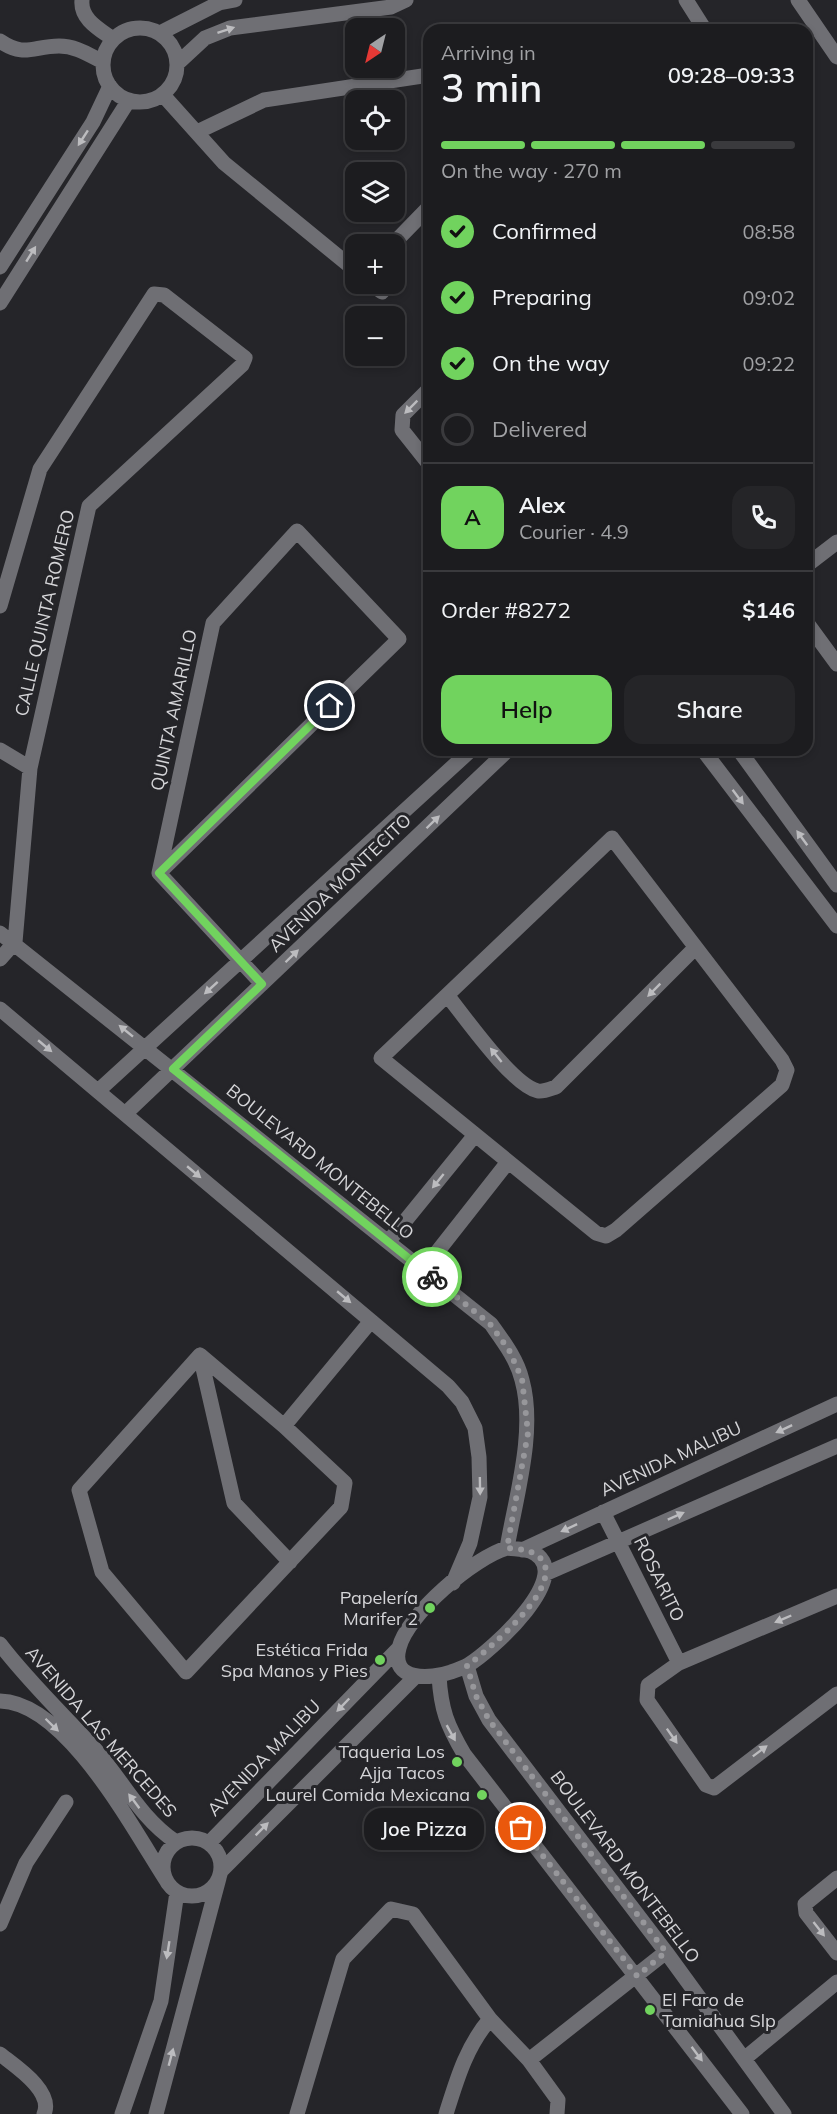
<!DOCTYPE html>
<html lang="en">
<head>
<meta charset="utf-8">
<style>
	:root { --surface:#1c1c1f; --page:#252528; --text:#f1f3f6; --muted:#a0a1a4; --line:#3a3a3d; --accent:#71d35e }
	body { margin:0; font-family:Mulish,sans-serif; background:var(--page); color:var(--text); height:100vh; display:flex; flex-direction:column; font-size:22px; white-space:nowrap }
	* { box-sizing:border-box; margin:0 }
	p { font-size:20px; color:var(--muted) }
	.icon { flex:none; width:33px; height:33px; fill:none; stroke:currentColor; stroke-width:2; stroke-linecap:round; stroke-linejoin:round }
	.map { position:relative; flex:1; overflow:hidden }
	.details { position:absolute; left:423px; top:24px; width:390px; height:732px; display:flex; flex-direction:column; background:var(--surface); border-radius:18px; box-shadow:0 3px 9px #0003,0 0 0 2px var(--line) }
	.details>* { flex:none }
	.needle { width:39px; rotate:215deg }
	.tools { position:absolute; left:345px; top:18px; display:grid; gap:12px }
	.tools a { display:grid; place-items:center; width:60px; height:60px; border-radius:12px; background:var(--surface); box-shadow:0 3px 9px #0003,0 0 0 2px var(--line); font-size:30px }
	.pin { position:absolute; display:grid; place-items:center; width:51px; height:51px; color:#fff; margin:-26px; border:3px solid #fff; border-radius:50%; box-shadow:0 2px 6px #0007 }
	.courier { position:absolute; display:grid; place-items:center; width:60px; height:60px; margin:-30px; border:4px solid #71d35e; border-radius:50%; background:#fff; color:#222; box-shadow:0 2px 8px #0007 }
	.bubble { position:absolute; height:42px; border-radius:18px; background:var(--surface); box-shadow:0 3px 9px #0003,0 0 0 2px var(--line); font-size:20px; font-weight:600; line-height:42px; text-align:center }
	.headline em { font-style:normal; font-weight:600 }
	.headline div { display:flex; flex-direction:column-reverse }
	.headline { display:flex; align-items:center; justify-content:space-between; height:102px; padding:0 18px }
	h1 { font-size:39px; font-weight:600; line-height:45px }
	.bar { display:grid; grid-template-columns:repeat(4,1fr); gap:9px 6px; align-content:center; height:72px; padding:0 18px }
	.bar i { height:8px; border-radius:4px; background:var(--line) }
	.bar .current { background:var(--accent) }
	.bar p { grid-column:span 4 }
	.line { display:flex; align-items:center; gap:15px; padding:0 18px; border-top:2px solid var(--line) }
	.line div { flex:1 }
	.round { display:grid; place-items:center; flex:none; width:63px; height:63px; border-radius:18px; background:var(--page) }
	ol { padding:0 18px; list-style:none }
	li { display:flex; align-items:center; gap:18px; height:66px }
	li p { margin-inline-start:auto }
	li .icon { padding:6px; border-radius:50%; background:var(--accent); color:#111; stroke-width:4 }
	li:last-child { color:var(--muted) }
	li i { width:33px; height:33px; border:3px solid var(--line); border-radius:50% }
	.action { display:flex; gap:12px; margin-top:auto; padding:12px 18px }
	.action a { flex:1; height:69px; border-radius:18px; background:var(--accent); color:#111; font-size:24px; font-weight:600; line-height:69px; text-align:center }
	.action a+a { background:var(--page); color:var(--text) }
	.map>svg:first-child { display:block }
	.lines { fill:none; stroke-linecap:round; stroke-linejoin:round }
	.street { stroke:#6f6f74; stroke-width:15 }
	.oneway { fill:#bcbcbf }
	.done { stroke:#97979b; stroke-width:6; stroke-dasharray:0 10.8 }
	.route { stroke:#71d35e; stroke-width:8 }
	.poi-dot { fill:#71d35e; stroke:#252529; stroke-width:2 }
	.labels { text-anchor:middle; stroke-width:6; stroke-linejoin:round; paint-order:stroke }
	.street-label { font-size:18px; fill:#d5d5d8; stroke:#252529 }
	.poi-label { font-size:18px; fill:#d5d5d8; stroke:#252529; text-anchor:end }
</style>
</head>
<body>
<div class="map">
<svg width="837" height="2114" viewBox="0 0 837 2114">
	<rect width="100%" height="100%" fill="#252529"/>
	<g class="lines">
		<path class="street" d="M82,0C80,19 99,29 113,39
			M686,0L705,30
			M798,0L837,57
			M103 65a37 37 0 1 1 74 0a37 37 0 1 1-74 0Z
			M160,33L219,3L235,0
			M0,41C25,58 33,46 59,46C76,46 89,55 103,62
			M178,63L205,38L230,28L391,7L406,0
			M163,95L224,163L356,271
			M197,132L264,100L429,75
			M393,244L429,207
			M0,267L93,122L110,86
			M371,284L382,292
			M0,303L129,100
			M429,389L403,415L402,430L429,464
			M297,531L399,639L159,873L213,623Z
			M807,565L837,542
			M0,606L40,469L154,294L164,295L245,358L242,365L89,506L30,768L15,942
			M807,623L837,664
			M0,750L30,768
			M703,750L837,926
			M739,750L837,885
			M612,838L782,1060L787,1070L782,1085L616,1230L606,1236L596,1233L381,1058Z
			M159,873L262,984
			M0,933L491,1324C503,1341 517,1359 522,1380C536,1431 516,1496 507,1548
			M0,959L15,942
			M447,995C465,1017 512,1085 538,1091C543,1092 550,1089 556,1087L695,948
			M0,1009L371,1321L448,1386L462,1402L475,1428L479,1457L480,1497L470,1543L453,1583
			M98,1091L471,750
			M125,1114L508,750
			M388,1242L475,1135
			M423,1270L508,1162
			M200,1355L284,1426L345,1483L341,1507L186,1672L102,1572L79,1490Z
			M200,1355L234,1503L290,1562
			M284,1426L371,1321
			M603,1512L679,1663
			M507,1548C514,1549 523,1549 530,1551C581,1571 489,1653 468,1665C463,1668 456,1670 451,1672C431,1679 390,1682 399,1648C407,1614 475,1557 507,1548Z
			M522,1550L837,1404
			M545,1574L837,1446
			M837,1596L679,1663L648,1685L647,1700L706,1785L714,1788L837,1694
			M0,1644C29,1682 63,1714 95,1749C123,1781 140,1818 176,1842
			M467,1666L476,1696L489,1720L666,1952L784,2114
			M439,1676C441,1710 447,1725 464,1754L742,2114
			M0,1701C66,1702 133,1829 166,1880
			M163 1867a29 29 0 1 1 58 0a29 29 0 1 1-58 0Z
			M209,1843L398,1649
			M221,1871L416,1676
			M837,1878L805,1904L806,1913L837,1953
			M0,1924L26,1863L66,1802
			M0,2054C15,2066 54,2091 44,2114
			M744,2059L837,1982
			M529,2060L666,1952
			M122,2114L161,2001L177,1892
			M156,2114L219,1878
			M297,2114L343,1959L391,1909L413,1914L490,2019L529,2060L558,2100L557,2114
			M446,2114C457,2079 466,2047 490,2019"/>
	</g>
	<defs><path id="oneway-solid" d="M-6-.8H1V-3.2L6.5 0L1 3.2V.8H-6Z" transform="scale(1.5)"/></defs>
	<g class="oneway">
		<use href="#oneway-solid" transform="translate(226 30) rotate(-18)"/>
		<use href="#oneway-solid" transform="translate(83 138) rotate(123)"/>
		<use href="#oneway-solid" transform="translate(31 254) rotate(-58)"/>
		<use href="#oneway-solid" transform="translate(411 407) rotate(135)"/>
		<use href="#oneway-solid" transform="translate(738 797) rotate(53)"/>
		<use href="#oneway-solid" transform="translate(433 822) rotate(-44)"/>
		<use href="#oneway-solid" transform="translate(802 838) rotate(-126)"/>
		<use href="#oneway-solid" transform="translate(292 956) rotate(-44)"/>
		<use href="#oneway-solid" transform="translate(211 988) rotate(138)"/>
		<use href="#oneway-solid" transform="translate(654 990) rotate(135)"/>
		<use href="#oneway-solid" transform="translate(126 1031) rotate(-141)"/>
		<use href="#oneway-solid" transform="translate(45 1046) rotate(40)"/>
		<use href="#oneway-solid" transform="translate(496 1055) rotate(-129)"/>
		<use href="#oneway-solid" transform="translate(194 1172) rotate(40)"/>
		<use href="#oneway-solid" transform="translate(438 1181) rotate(129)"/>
		<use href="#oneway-solid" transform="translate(344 1297) rotate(40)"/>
		<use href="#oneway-solid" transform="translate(784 1429) rotate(155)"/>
		<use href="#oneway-solid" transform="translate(480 1486) rotate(89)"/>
		<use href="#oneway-solid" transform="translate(676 1516) rotate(-24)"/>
		<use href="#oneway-solid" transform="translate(569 1528) rotate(155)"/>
		<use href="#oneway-solid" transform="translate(783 1619) rotate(157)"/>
		<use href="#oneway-solid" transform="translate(343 1705) rotate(134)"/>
		<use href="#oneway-solid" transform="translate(52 1725) rotate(44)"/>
		<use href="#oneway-solid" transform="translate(451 1733) rotate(61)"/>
		<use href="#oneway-solid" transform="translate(672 1736) rotate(55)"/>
		<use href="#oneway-solid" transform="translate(760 1751) rotate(-37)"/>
		<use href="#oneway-solid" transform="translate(134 1801) rotate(-127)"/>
		<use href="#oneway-solid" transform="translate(262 1829) rotate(-45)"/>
		<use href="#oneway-solid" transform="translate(819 1929) rotate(52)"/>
		<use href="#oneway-solid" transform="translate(168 1950) rotate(99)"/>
		<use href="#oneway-solid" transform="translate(697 2054) rotate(53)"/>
		<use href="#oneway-solid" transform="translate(171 2057) rotate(-75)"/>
	</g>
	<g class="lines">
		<path class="done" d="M432,1277L490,1324L509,1350L522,1379L528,1433L507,1548C514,1549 524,1549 531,1552C582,1574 486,1651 467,1666L476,1696L489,1720L666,1952L637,1976L521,1828"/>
		<path class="route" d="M330,706L159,873L262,984L173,1069L432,1277"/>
	</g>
	<g class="poi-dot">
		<circle cx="430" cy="1608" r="6"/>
		<circle cx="380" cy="1660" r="6"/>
		<circle cx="457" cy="1762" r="6"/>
		<circle cx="482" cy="1795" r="6"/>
		<circle cx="650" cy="2010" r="6"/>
	</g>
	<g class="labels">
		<g class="street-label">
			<text transform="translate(45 613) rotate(-77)" y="6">CALLE QUINTA ROMERO</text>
			<text transform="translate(174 710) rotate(-78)" y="6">QUINTA AMARILLO</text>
			<text transform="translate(340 883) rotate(-44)" y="6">AVENIDA MONTECITO</text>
			<text transform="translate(320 1162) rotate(39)" y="6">BOULEVARD MONTEBELLO</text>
			<text transform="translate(671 1459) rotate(-25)" y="6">AVENIDA MALIBU</text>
			<text transform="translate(659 1579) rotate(64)" y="6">ROSARITO</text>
			<text transform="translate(101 1732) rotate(49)" y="6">AVENIDA LAS MERCEDES</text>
			<text transform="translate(264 1758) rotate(-46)" y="6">AVENIDA MALIBU</text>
			<text transform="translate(625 1867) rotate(53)" y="6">BOULEVARD MONTEBELLO</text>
		</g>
		<g class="poi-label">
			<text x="418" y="1604">Papelería<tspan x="418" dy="21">Marifer 2</tspan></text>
			<text x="368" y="1656">Estética Frida<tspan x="368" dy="21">Spa Manos y Pies</tspan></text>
			<text x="445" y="1758">Taqueria Los<tspan x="445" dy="21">Ajja Tacos</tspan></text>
			<text x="470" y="1801">Laurel Comida Mexicana</text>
			<text x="662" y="2006" text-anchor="start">El Faro de<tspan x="662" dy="21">Tamiahua Slp</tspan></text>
		</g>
	</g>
</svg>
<div class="tools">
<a><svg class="needle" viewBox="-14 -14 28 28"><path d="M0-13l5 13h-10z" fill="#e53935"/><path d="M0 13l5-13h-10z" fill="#a0a1a4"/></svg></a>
<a><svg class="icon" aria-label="locate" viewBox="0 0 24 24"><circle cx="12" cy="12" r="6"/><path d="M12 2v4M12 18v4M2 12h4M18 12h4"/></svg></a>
<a><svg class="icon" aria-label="layers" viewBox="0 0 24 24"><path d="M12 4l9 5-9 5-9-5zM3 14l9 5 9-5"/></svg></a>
<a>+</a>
<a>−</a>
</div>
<div class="pin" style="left:521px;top:1828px;background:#ea580c"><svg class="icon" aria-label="bag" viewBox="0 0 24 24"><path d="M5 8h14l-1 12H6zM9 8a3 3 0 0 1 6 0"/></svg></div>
<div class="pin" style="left:330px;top:706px;background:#1f2937"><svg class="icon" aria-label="home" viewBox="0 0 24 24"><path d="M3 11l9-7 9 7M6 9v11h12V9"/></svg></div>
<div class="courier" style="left:432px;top:1277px"><svg class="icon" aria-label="bike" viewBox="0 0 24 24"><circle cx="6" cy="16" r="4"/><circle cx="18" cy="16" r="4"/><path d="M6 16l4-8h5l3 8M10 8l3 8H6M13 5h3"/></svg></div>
<div class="bubble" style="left:364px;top:1808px;width:120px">Joe Pizza</div>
<section class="details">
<div class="headline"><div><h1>3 min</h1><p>Arriving in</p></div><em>09:28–09:33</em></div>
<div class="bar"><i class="current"></i><i class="current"></i><i class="current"></i><i></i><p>On the way · 270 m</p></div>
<ol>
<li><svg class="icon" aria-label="check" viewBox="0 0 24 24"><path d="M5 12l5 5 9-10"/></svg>Confirmed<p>08:58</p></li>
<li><svg class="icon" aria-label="check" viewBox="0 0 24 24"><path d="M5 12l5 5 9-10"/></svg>Preparing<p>09:02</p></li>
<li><svg class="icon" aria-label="check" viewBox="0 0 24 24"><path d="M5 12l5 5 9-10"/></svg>On the way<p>09:22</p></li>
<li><i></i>Delivered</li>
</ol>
<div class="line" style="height:108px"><b class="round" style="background:var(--accent);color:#111">A</b><div><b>Alex</b><p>Courier · 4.9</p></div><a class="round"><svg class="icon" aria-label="phone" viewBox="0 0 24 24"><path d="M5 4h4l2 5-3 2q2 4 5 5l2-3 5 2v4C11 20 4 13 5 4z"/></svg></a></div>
<div class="line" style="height:78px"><div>Order #8272</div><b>$146</b></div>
<div class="action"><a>Help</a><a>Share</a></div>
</section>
</div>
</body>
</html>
